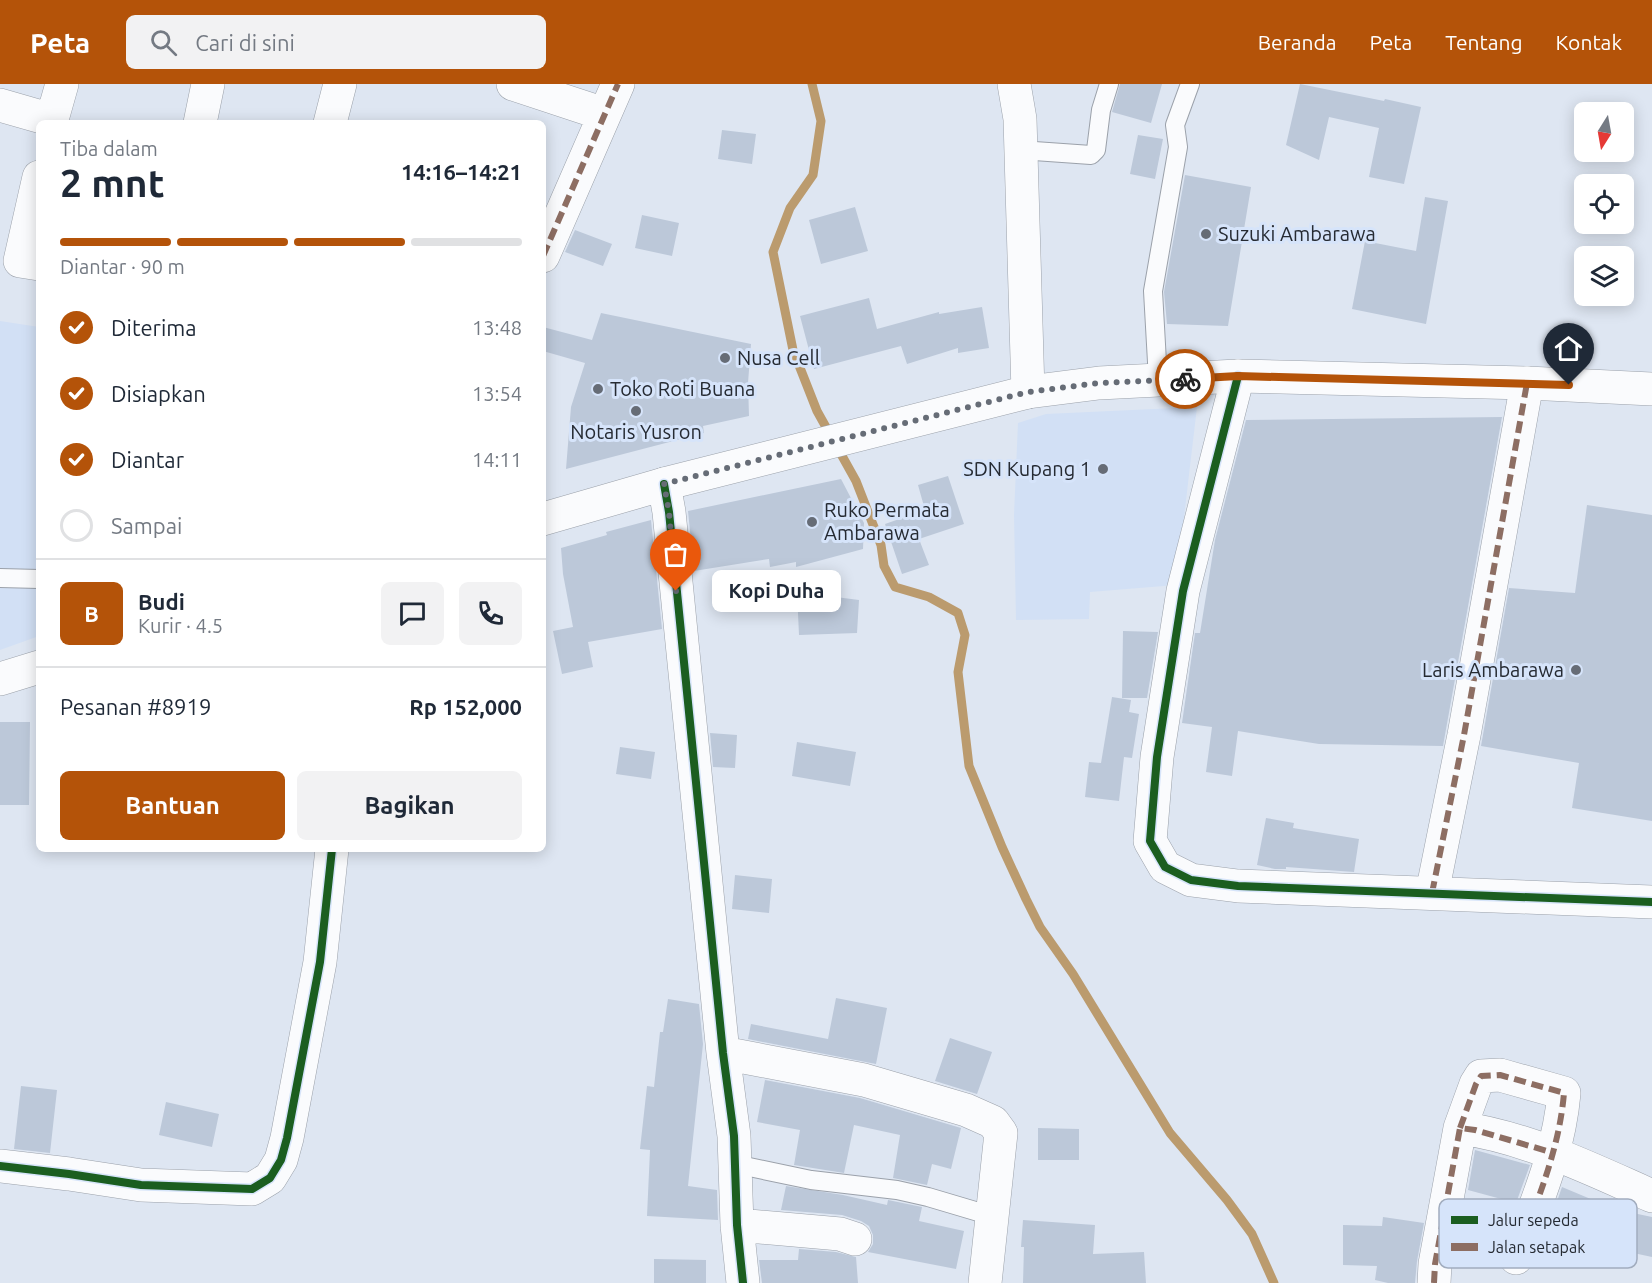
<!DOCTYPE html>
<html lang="id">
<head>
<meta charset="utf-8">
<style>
	:root { --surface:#fff; --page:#f2f2f3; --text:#1f2937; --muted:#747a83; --line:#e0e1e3; --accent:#b45309 }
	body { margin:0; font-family:Ubuntu,sans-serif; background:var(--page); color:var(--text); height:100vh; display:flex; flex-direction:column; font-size:22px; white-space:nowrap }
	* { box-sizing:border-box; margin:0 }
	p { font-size:20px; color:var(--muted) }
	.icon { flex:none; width:33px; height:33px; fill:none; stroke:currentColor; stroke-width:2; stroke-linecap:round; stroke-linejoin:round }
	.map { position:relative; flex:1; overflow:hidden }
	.sheet { position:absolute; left:36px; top:36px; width:510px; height:732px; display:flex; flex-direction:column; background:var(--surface); border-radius:9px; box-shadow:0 3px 15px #0003 }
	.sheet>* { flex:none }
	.needle { width:39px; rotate:191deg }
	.fabs { position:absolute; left:1574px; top:18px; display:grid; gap:12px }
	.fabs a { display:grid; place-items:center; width:60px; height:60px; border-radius:9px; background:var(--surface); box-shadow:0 3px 15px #0003; font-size:30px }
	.pin { position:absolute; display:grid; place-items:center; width:51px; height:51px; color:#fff; margin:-62px -26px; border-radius:50% 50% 50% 0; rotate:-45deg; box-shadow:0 0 6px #0007 }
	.pin .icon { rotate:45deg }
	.courier { position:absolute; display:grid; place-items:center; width:60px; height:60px; margin:-30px; border:4px solid #b45309; border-radius:50%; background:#fff; color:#222; box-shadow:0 2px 8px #0007 }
	.bubble { position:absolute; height:42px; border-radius:9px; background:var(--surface); box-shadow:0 3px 15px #0003; font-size:20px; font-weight:700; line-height:42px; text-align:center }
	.head em { font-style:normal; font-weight:700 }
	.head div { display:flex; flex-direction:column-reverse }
	.head { display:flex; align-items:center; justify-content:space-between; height:102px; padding:0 24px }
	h1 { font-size:39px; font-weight:700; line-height:45px }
	.bar { display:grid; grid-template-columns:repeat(4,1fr); gap:9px 6px; align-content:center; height:72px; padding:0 24px }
	.bar i { height:8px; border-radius:4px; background:var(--line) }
	.bar .on { background:var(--accent) }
	.bar p { grid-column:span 4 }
	.line { display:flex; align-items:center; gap:15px; padding:0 24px; border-top:2px solid var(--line) }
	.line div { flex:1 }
	.round { display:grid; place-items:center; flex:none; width:63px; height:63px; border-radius:9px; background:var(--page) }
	ol { padding:0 24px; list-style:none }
	li { display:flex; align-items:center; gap:18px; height:66px }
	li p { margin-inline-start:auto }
	li .icon { padding:6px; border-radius:50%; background:var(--accent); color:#fff; stroke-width:4 }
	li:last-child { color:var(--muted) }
	li i { width:33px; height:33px; border:3px solid var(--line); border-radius:50% }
	.primary-button { display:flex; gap:12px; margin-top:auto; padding:12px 24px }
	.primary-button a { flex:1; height:69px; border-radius:9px; background:var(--accent); color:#fff; font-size:24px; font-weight:700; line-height:69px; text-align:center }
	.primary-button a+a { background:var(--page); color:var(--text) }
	header { display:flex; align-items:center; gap:36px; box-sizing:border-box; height:84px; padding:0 30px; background:var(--accent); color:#fff }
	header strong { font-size:28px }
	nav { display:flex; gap:33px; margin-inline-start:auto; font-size:21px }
	.search { width:420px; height:54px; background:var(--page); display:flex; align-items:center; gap:15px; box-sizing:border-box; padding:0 21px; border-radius:9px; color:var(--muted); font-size:22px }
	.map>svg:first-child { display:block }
	.built { fill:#d2e0f5 }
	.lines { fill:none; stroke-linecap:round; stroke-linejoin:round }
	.stream { stroke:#bb9b6e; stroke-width:9 }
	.building { fill:#bcc8d9 }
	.lane-casing { stroke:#9ba1aa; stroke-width:20 }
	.street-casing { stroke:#9ba1aa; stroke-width:34 }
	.secondary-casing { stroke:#9ba1aa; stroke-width:34 }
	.primary-casing { stroke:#9ba1aa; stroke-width:34 }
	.lane { stroke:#fafbfd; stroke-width:18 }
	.street { stroke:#fafbfd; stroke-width:33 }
	.secondary { stroke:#fafbfd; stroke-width:33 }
	.primary { stroke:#fafbfd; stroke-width:33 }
	.quiet { stroke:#8d6e63; stroke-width:6; stroke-dasharray:12 6; stroke-linecap:butt }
	.cycleway-casing { stroke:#d6e4fa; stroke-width:11 }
	.cycleway { stroke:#1b5e20; stroke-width:8 }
	.done { stroke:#666c76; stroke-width:6; stroke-dasharray:0 10.8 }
	.route { stroke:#b45309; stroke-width:8 }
	.poi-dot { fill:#666c76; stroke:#d6e4fa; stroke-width:2 }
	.labels { text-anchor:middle; stroke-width:6; stroke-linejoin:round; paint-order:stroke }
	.poi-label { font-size:20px; fill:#262b33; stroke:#d6e4fa; text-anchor:start }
	.key { fill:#d6e4fa; stroke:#a1acbe; stroke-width:1.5 }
	.key-label { font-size:16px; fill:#262b33 }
</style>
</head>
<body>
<header>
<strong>Peta</strong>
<div class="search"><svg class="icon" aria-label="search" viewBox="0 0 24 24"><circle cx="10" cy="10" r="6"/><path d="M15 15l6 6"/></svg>Cari di sini</div>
<nav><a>Beranda</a><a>Peta</a><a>Tentang</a><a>Kontak</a></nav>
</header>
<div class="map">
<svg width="1652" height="1199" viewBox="0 0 1652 1199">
	<rect width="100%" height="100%" fill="#dee6f2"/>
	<path class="built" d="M0,237L39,243V552L0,566Z
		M1197,323L1176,501L1090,508L1089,535L1016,536L1014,431L1018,339L1046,330Z"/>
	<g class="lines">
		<path class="stream" d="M812,0L821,37L813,91L790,124L773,168L793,266L817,327L856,397L881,461L884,482L895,503L929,513L958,529L965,551L958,588L969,682L1002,763L1026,815L1040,843L1073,890L1170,1049L1227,1116L1252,1150L1274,1199"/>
	</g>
	<path class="building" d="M1120,0H1162L1151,39L1112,28Z
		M1300,0L1384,17L1385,15L1421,23L1404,100L1369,93L1379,44L1329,33L1319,76L1286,61Z
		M722,46L756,50L752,80L718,75Z
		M1138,51L1163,55L1155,95L1130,90Z
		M1185,91L1251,103L1228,242L1167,240L1164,208Z
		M1425,113L1448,117L1426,240L1352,225L1365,157L1416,167Z
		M855,123L868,167L821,180L809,136Z
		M642,131L679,139L672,172L635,164Z
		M575,146L612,160L603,182L565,168Z
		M869,214L877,245L939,228V230L982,223L989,264L958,269V264L907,280L901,262L814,285L800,232Z
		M601,229L751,260L748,299L749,332L703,342L704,349L566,385L571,323L585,279L543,267V243L592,256Z
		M1502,333L1443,662L1319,660L1238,647L1232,692L1206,688L1212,643L1182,639L1195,549H1200L1215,456L1246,336Z
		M948,392L964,440L919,455L929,481L902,490L885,440L925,426L918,401Z
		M841,395L864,439L863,465L796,483V478L770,483L769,475L694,487L688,427Z
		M1587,421L1652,431V737L1572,724L1579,679L1481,662L1509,504L1575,509Z
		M651,436L662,545L588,558L593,583L562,590L553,547L573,543L563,490L561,464L607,451L606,448Z
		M797,508L859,516L857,549L799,551Z
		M1123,547L1158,548L1147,614H1122Z
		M1112,613L1131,616L1129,628L1139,630L1132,674L1124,673L1119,717L1085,713L1089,678L1101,679Z
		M0,638H30L29,721H0Z
		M710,649L737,651L735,684L713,683Z
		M797,658L856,668L850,702L792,692Z
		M620,663L655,668L651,695L616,690Z
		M1266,734L1294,739L1293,744L1359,755L1354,788L1286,783V785H1275L1257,781Z
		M735,791L772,795L769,829L732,825Z
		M836,914L887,924L876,980L748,955L751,940L828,955Z
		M668,915L699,920L703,960L688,1102L717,1106L718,1136L647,1132L650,1066L640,1065L647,1002L654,1003L660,948H663Z
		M950,954L992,968L977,1010L935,997Z
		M765,996L860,1014L961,1044L951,1085L932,1080L927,1101L893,1094L900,1051L854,1041L844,1089L794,1081L800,1046L757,1038Z
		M21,1002L57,1006L50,1069L14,1065Z
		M166,1018L219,1030L212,1063L159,1051Z
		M1038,1044L1079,1045V1076H1038Z
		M1475,1066L1530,1081L1516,1119L1468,1106Z
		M786,1102L843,1111L887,1121L888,1116L922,1123L919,1137L964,1147L956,1185L868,1168L873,1160V1151L869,1142L861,1137L842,1131L781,1126Z
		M1562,1103L1593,1116L1634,1125L1633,1129L1652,1133V1173L1601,1162L1602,1158L1575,1146L1577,1136L1553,1129Z
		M1383,1133L1424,1139L1417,1177L1415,1199H1388L1375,1196L1377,1182L1343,1181V1141L1382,1142Z
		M1023,1136L1095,1141L1093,1170L1144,1168L1146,1199H1023L1024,1163H1021Z
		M799,1165L836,1168L856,1173L858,1199H762L759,1176H798Z
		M654,1175L706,1176V1199H654Z"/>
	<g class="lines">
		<defs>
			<path id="lane" d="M1020,66L1091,71L1096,66L1101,26L1109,0
				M1158,296L1153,207L1178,63L1175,41L1190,0
				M0,494L39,495
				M735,1080L811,1096L897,1106L928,1113L992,1132"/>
			<path id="street" d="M513,0L604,30
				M0,21L52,36
				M51,39L62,0
				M200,39L208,0
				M330,39L340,0
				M39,93L20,177L39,180
				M543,172L618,0
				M1238,292L1183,507L1157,673L1150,757L1165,783L1191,796L1238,802L1652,818
				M664,400L669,428L723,969L734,1052L737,1141L743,1199
				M1432,809L1464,651L1527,299
				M723,969L864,996L966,1026L993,1038L1001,1049L985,1199
				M1460,1044L1476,1000L1481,992L1500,991L1564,1009C1559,1068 1536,1119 1516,1174
				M0,1082L69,1090L141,1101L252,1105L270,1094L281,1076L287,1054L320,878L332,765
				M737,1141L840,1150L855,1155
				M1434,1199L1435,1180L1460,1044C1526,1053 1591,1085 1652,1112"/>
			<path id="secondary" d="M1014,0L1020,35L1028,308"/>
			<path id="primary" d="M543,435L664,400L1028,308L1099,299L1238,292L1527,299L1652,305
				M0,595L39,583"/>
		</defs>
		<use href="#lane" class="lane-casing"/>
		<use href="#street" class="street-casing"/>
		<use href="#secondary" class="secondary-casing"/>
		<use href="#primary" class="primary-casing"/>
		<use href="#lane" class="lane"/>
		<use href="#street" class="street"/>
		<use href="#secondary" class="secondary"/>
		<use href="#primary" class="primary"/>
		<path class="quiet" d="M543,172L618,0
			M1432,809L1464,651L1527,299
			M1460,1044L1476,1000L1481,992L1500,991L1564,1009C1559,1068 1536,1119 1516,1174
			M1434,1199L1435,1180L1460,1044L1475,1046L1554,1069"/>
		<defs>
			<path id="cycleway" d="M1238,292L1183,507L1157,673L1150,757L1165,783L1191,796L1238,802L1652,818
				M664,400L669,428L723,969L734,1052L737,1141L743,1199
				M0,1082L69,1090L141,1101L252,1105L270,1094L281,1076L287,1054L320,878L332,765"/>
		</defs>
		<use href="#cycleway" class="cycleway-casing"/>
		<use href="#cycleway" class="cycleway"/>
	</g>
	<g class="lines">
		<path class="done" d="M676,507L669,428L664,400L1028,308L1099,299L1185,295"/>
		<path class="route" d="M1185,295L1238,292L1569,301"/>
	</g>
	<g class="poi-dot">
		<circle cx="1206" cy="150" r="6"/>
		<circle cx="725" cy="274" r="6"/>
		<circle cx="598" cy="305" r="6"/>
		<circle cx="636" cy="327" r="6"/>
		<circle cx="1103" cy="385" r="6"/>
		<circle cx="812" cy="438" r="6"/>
		<circle cx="1576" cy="586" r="6"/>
	</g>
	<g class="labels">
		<g class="poi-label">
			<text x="1218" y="157">Suzuki Ambarawa</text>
			<text x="737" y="281">Nusa Cell</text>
			<text x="610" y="312">Toko Roti Buana</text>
			<text x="636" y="355" text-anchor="middle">Notaris Yusron</text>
			<text x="1091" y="392" text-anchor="end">SDN Kupang 1</text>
			<text x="824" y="433">Ruko Permata<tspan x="824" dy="23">Ambarawa</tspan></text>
			<text x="1564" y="593" text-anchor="end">Laris Ambarawa</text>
		</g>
	</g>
	<rect x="1439" y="1115" width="198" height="69" rx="9" class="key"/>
	<rect x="1451" y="1132" width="27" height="8" fill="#1b5e20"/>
	<rect x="1451" y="1159" width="27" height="8" fill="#8d6e63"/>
	<g class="key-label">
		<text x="1488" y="1142">Jalur sepeda</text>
		<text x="1488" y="1169">Jalan setapak</text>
	</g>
</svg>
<div class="fabs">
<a><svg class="needle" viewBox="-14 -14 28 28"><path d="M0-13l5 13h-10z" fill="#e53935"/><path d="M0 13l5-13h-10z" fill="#747a83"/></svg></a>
<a><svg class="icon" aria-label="locate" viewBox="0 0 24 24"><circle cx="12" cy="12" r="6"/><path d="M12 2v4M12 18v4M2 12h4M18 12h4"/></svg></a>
<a><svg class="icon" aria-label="layers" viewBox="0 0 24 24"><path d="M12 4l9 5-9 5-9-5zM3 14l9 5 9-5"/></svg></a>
</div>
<div class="pin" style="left:676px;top:507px;background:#ea580c"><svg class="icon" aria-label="bag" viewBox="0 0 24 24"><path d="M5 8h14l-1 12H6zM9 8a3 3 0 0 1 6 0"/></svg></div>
<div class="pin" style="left:1569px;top:301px;background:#1f2937"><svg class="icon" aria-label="home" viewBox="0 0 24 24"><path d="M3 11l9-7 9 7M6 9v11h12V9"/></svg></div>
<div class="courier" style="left:1185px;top:295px"><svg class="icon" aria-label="bike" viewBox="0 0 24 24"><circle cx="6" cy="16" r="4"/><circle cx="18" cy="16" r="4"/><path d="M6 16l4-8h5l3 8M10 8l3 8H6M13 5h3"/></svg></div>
<div class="bubble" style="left:712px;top:486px;width:129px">Kopi Duha</div>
<section class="sheet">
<div class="head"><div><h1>2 mnt</h1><p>Tiba dalam</p></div><em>14:16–14:21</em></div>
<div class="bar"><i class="on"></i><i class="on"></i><i class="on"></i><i></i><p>Diantar · 90 m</p></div>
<ol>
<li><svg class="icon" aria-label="check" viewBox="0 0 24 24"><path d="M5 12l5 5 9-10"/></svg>Diterima<p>13:48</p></li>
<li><svg class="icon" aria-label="check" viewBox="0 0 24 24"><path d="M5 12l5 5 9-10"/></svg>Disiapkan<p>13:54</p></li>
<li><svg class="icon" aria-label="check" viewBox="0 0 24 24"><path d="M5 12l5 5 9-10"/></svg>Diantar<p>14:11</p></li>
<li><i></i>Sampai</li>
</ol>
<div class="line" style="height:108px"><b class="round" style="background:var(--accent);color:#fff">B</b><div><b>Budi</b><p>Kurir · 4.5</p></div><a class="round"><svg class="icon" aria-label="chat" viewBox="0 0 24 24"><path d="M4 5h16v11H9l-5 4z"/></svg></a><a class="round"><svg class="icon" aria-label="phone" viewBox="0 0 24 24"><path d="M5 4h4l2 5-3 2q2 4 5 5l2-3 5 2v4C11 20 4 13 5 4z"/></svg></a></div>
<div class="line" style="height:78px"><div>Pesanan #8919</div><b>Rp 152,000</b></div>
<div class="primary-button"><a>Bantuan</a><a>Bagikan</a></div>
</section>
</div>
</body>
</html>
